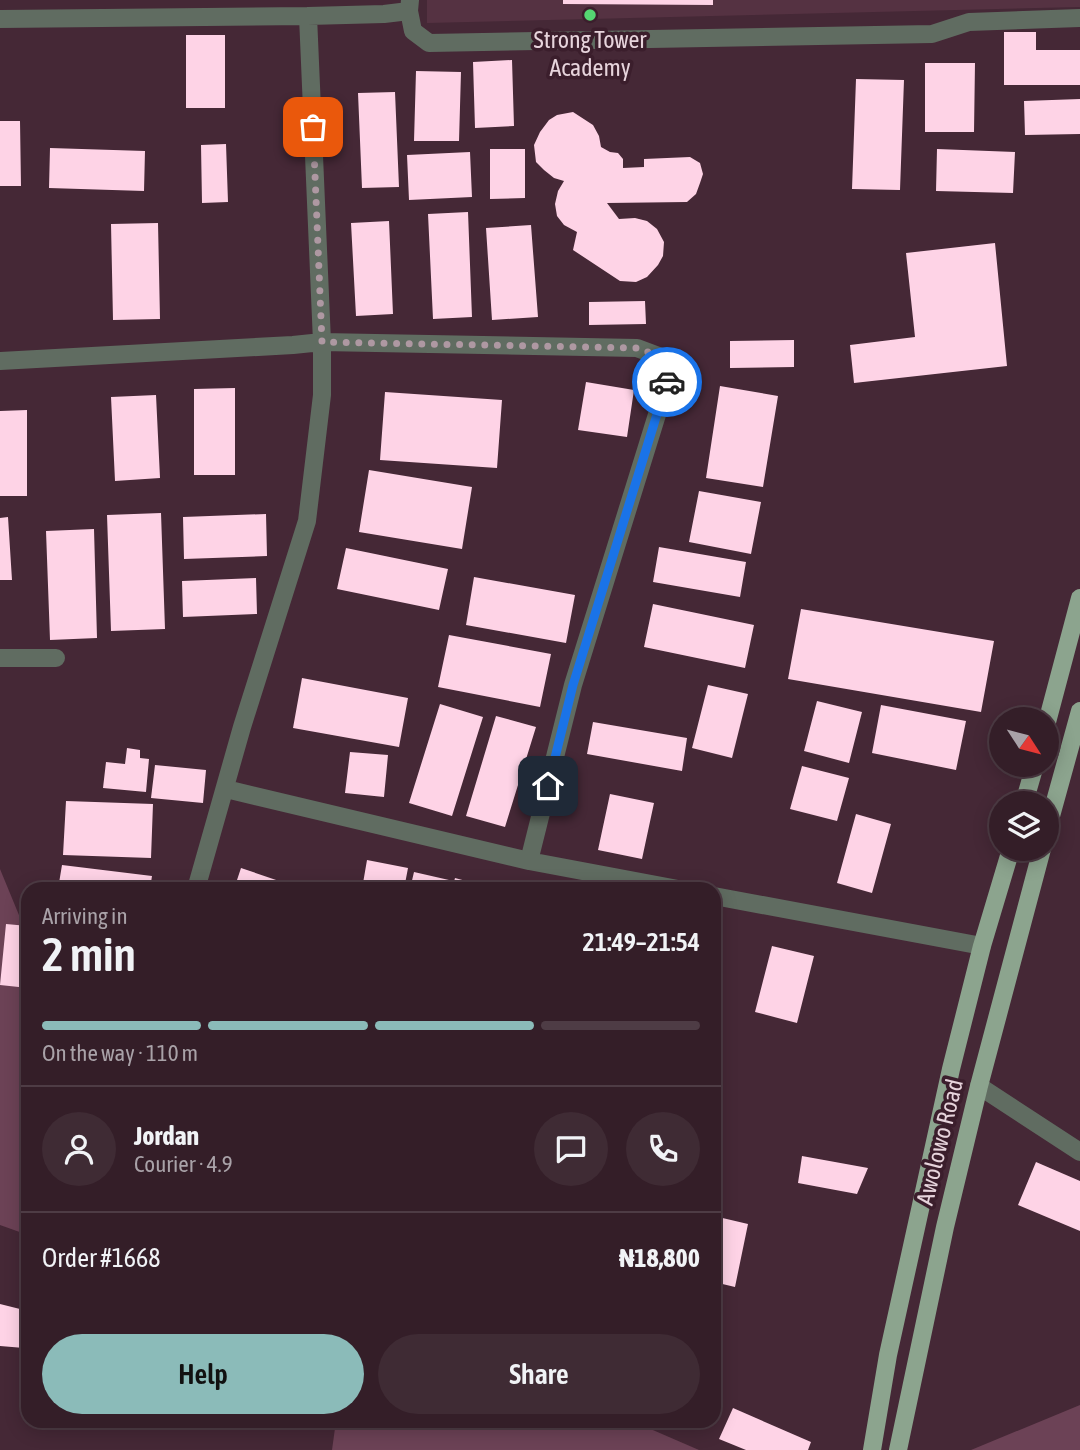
<!DOCTYPE html>
<html lang="en">
<head>
<meta charset="utf-8">
<style>
	:root { --surface:#341e28; --page:#3f2b34; --text:#f1f3f6; --muted:#a9a2a8; --line:#4e3c45; --accent:#8bbbb9 }
	body { margin:0; font-family:"Asap Condensed",sans-serif; background:var(--page); color:var(--text); height:100vh; display:flex; flex-direction:column; font-size:26px; white-space:nowrap }
	* { box-sizing:border-box; margin:0 }
	p { font-size:23px; color:var(--muted) }
	.icon { flex:none; width:38px; height:38px; fill:none; stroke:currentColor; stroke-width:2; stroke-linecap:round; stroke-linejoin:round }
	.map { position:relative; flex:1; overflow:hidden }
	.sheet { position:absolute; left:21px; top:882px; width:700px; height:546px; display:flex; flex-direction:column; background:var(--surface); border-radius:21px; box-shadow:0 4px 18px #0003,0 0 0 2px var(--line) }
	.sheet>* { flex:none }
	.needle { width:46px; rotate:126deg }
	.controls { position:absolute; left:989px; top:707px; display:grid; gap:14px }
	.controls a { display:grid; place-items:center; width:70px; height:70px; border-radius:50%; background:var(--surface); box-shadow:0 4px 18px #0003,0 0 0 2px var(--line); font-size:35px }
	.pin { position:absolute; display:grid; place-items:center; width:60px; height:60px; color:#fff; margin:-30px; border-radius:14px; box-shadow:0 4px 10px #0006 }
	.courier { position:absolute; display:grid; place-items:center; width:70px; height:70px; margin:-35px; border:5px solid #1a73e8; border-radius:50%; background:#fff; color:#222; box-shadow:0 2px 9px #0007 }
	.summary em { font-style:normal; font-weight:600 }
	.summary div { display:flex; flex-direction:column-reverse }
	.summary { display:flex; align-items:center; justify-content:space-between; height:119px; padding:0 21px }
	h1 { font-size:46px; font-weight:600; line-height:52px }
	.bar { display:grid; grid-template-columns:repeat(4,1fr); gap:10px 7px; align-content:center; height:84px; padding:0 21px }
	.bar i { height:9px; border-radius:5px; background:var(--line) }
	.bar .selected { background:var(--accent) }
	.bar p { grid-column:span 4 }
	.line { display:flex; align-items:center; gap:18px; padding:0 21px; border-top:2px solid var(--line) }
	.line div { flex:1 }
	.round { display:grid; place-items:center; flex:none; width:74px; height:74px; border-radius:37px; background:var(--page) }
	.cta { display:flex; gap:14px; margin-top:auto; padding:14px 21px }
	.cta a { flex:1; height:80px; border-radius:42px; background:var(--accent); color:#111; font-size:28px; font-weight:600; line-height:80px; text-align:center }
	.cta a+a { background:var(--page); color:var(--text) }
	.map>svg:first-child { display:block }
	.built { fill:#553242 }
	.green { fill:#6c4256 }
	.building { fill:#fed3e6 }
	.lines { fill:none; stroke-linecap:round; stroke-linejoin:round }
	.minor { stroke:#606c61; stroke-width:18 }
	.major { stroke:#8ca48e; stroke-width:18 }
	.done { stroke:#ae98a2; stroke-width:7; stroke-dasharray:0 12.6 }
	.route { stroke:#1a73e8; stroke-width:9 }
	.poi-dot { fill:#55d672; stroke:#3b1e2c; stroke-width:2.5 }
	.labels { text-anchor:middle; stroke-width:7; stroke-linejoin:round; paint-order:stroke }
	.poi-label { font-size:24px; fill:#e7d4dc; stroke:#3b1e2c }
	.street-label { font-size:24px; fill:#e7d4dc; stroke:#3b1e2c }
</style>
</head>
<body>
<div class="map">
<svg width="1080" height="1450" viewBox="0 0 1080 1450">
	<rect width="100%" height="100%" fill="#452836"/>
	<path class="built" d="M427,0H1080V7L427,23Z"/>
	<path class="green" d="M0,869L28,937V1235L0,1225Z
		M1080,1405V1450H971Z
		M336,1421H632L699,1450H332Z"/>
	<path class="building" d="M563,0H713V5L563,4Z
		M1004,32H1036V50H1080V85H1004Z
		M186,35H225V108H186Z
		M512,60L514,126L475,128L473,62Z
		M925,63H975L974,132H925Z
		M416,71L461,72L459,141H414Z
		M856,79L904,80L900,190L852,189Z
		M395,92L399,187L362,188L358,93Z
		M1080,99V134L1025,135L1024,101Z
		M573,112L593,125L599,136L601,147L610,152L618,153L623,159V168L644,167V159L690,157L700,163L703,174L700,183L696,194L687,202L607,203L619,219L635,218L647,221L657,229L664,242L663,256L658,265L647,277L636,282L620,281L573,250L577,232L564,225L557,216L555,204L558,191L564,181L554,178L544,170L536,162L534,145L540,132L549,120L557,115Z
		M0,121H20L21,186H0Z
		M226,144L228,202L202,203L201,145Z
		M50,148L145,151L144,191L49,188Z
		M490,149H525V198L490,199Z
		M937,149L1015,152L1013,193L936,191Z
		M470,152L472,197L409,200L407,155Z
		M468,212L472,317L433,319L428,214Z
		M389,221L393,314L356,316L351,223Z
		M158,223L160,319L113,320L111,224Z
		M531,225L538,317L492,320L486,228Z
		M995,243L1007,366L854,383L850,345L915,337L906,253Z
		M645,301L646,324L589,325V302Z
		M794,340V367L730,368V341Z
		M586,382L634,390L627,437L578,430Z
		M720,386L778,396L763,487L706,478Z
		M235,388V475H194V389Z
		M385,392L502,400L497,468L380,460Z
		M156,395L160,478L115,481L111,397Z
		M27,410V496H0V411Z
		M369,470L472,487L462,549L359,532Z
		M699,491L761,502L751,554L689,542Z
		M161,513L165,629L111,631L107,515Z
		M266,514L267,556L184,559L183,517Z
		M8,517L12,580H0V518Z
		M94,529L97,638L50,640L46,531Z
		M659,547L746,562L740,597L653,582Z
		M346,548L448,569L439,610L337,589Z
		M474,577L575,595L566,643L466,625Z
		M256,578L257,614L183,617L182,581Z
		M653,604L754,625L745,668L644,647Z
		M801,609L994,641L981,712L788,679Z
		M449,635L551,654L540,707L438,687Z
		M302,678L408,698L399,747L293,728Z
		M708,685L748,694L732,758L692,748Z
		M817,701L862,712L849,763L804,751Z
		M440,704L483,717L452,816L409,803Z
		M881,705L966,721L956,770L872,753Z
		M496,716L536,727L505,827L466,816Z
		M593,722L687,738L682,771L587,754Z
		M127,748L140,750V758L149,759L146,792L103,788L106,762L125,764Z
		M350,752L388,755L384,797L345,793Z
		M155,765L206,770L203,803L151,798Z
		M802,766L849,778L837,821L790,809Z
		M610,794L654,803L642,859L598,850Z
		M66,801L153,804L151,858L63,855Z
		M856,814L891,824L872,893L837,883Z
		M367,860L408,868L404,889H362Z
		M62,865L152,876L150,889H58Z
		M241,868L282,882L280,889H245L235,886Z
		M414,872L449,880L447,889H410Z
		M455,878L492,888V889H452Z
		M6,924L28,926V988L0,985Z
		M772,946L814,956L797,1023L755,1012Z
		M802,1156L868,1168L857,1194L798,1183Z
		M1036,1162L1080,1181V1231L1018,1205Z
		M714,1216L748,1224L735,1287L714,1282Z
		M0,1304L28,1311V1323L24,1348L0,1346Z
		M733,1408L811,1442L808,1450H746L719,1439Z"/>
	<g class="lines">
		<path class="minor" d="M410,0L409,11L413,31L429,43L932,34L969,22L1080,18
			M0,19L308,16L384,14L409,11
			M0,361L293,345L322,342L637,348L661,357L669,376L573,685L529,861
			M0,658H56
			M226,789L529,861L678,889
			M196,889L242,727L307,521L322,395V342L308,16
			M714,896L982,946
			M979,1086L1080,1152"/>
		<path class="major" d="M1046,726L1080,598
			M1024,803L1035,765
			M1046,834L1080,711
			M872,1450L888,1355L951,1069L982,946L1011,849
			M898,1450L945,1227L979,1086L1042,849"/>
	</g>
	<g class="lines">
		<path class="done" d="M313,127L322,342L637,348L661,357L669,376L667,382"/>
		<path class="route" d="M548,786L573,685L667,382"/>
	</g>
	<circle class="poi-dot" cx="590" cy="15" r="7"/>
	<g class="labels">
		<g class="poi-label">
			<text x="590" y="48">Strong Tower<tspan x="590" dy="28">Academy</tspan></text>
		</g>
		<g class="street-label">
			<text transform="translate(940 1142) rotate(-76)" y="8">Awolowo Road</text>
		</g>
	</g>
</svg>
<div class="controls">
<a><svg class="needle" viewBox="-14 -14 28 28"><path d="M0-13l5 13h-10z" fill="#e53935"/><path d="M0 13l5-13h-10z" fill="#a9a2a8"/></svg></a>
<a><svg class="icon" aria-label="layers" viewBox="0 0 24 24"><path d="M12 4l9 5-9 5-9-5zM3 14l9 5 9-5"/></svg></a>
</div>
<div class="pin" style="left:313px;top:127px;background:#ea580c"><svg class="icon" aria-label="bag" viewBox="0 0 24 24"><path d="M5 8h14l-1 12H6zM9 8a3 3 0 0 1 6 0"/></svg></div>
<div class="pin" style="left:548px;top:786px;background:#1f2937"><svg class="icon" aria-label="home" viewBox="0 0 24 24"><path d="M3 11l9-7 9 7M6 9v11h12V9"/></svg></div>
<div class="courier" style="left:667px;top:382px"><svg class="icon" aria-label="car" viewBox="0 0 24 24"><path d="M5 17H2v-5l4-1 3-4h7l3 4 3 1v5h-3M9 17h6M6 11h13"/><circle cx="7" cy="17" r="2"/><circle cx="17" cy="17" r="2"/></svg></div>
<section class="sheet">
<div class="summary"><div><h1>2 min</h1><p>Arriving in</p></div><em>21:49–21:54</em></div>
<div class="bar"><i class="selected"></i><i class="selected"></i><i class="selected"></i><i></i><p>On the way · 110 m</p></div>
<div class="line" style="height:126px"><a class="round"><svg class="icon" aria-label="person" viewBox="0 0 24 24"><circle cx="12" cy="8" r="4"/><path d="M4 21q1-7 8-7t8 7"/></svg></a><div><b>Jordan</b><p>Courier · 4.9</p></div><a class="round"><svg class="icon" aria-label="chat" viewBox="0 0 24 24"><path d="M4 5h16v11H9l-5 4z"/></svg></a><a class="round"><svg class="icon" aria-label="phone" viewBox="0 0 24 24"><path d="M5 4h4l2 5-3 2q2 4 5 5l2-3 5 2v4C11 20 4 13 5 4z"/></svg></a></div>
<div class="line" style="height:91px"><div>Order #1668</div><b>₦18,800</b></div>
<div class="cta"><a>Help</a><a>Share</a></div>
</section>
</div>
</body>
</html>
